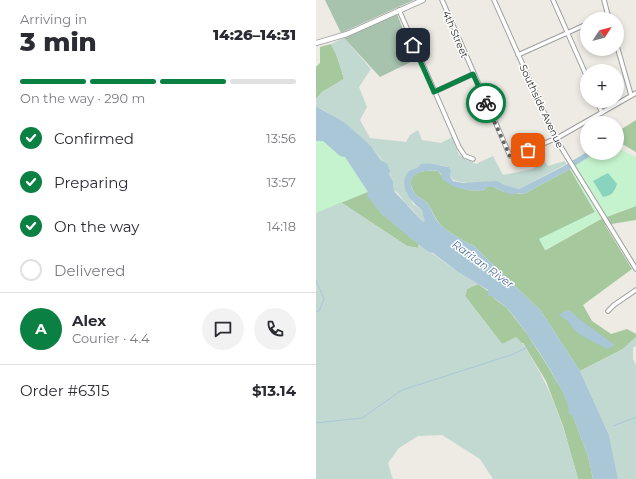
<!DOCTYPE html>
<html lang="en">
<head>
<meta charset="utf-8">
<style>
	:root { --surface:#fff; --page:#f2f2f3; --text:#2b2b33; --muted:#7c7c81; --line:#e1e1e2; --accent:#0b8043 }
	body { margin:0; font-family:Montserrat,sans-serif; background:var(--page); color:var(--text); height:100vh; display:flex; flex-direction:column; font-size:15px; white-space:nowrap }
	* { box-sizing:border-box; margin:0 }
	p { font-size:13px; color:var(--muted) }
	.icon { flex:none; width:22px; height:22px; fill:none; stroke:currentColor; stroke-width:2; stroke-linecap:round; stroke-linejoin:round }
	.map { position:relative; flex:1; overflow:hidden }
	.drawer { display:flex; flex-direction:column; background:var(--surface); width:316px }
	.drawer>* { flex:none }
	.needle { width:26px; rotate:54deg }
	.controls { position:absolute; left:264px; top:12px; display:grid; gap:8px }
	.controls a { display:grid; place-items:center; width:44px; height:44px; border-radius:50%; background:var(--surface); box-shadow:0 2px 6px #0003; font-size:20px }
	.pin { position:absolute; display:grid; place-items:center; width:34px; height:34px; color:#fff; margin:-17px; border-radius:8px; box-shadow:0 2px 6px #0006 }
	.courier { position:absolute; display:grid; place-items:center; width:40px; height:40px; margin:-20px; border:3px solid #0b8043; border-radius:50%; background:#fff; color:#222; box-shadow:0 1px 5px #0007 }
	.overview em { font-style:normal; font-weight:800 }
	.overview div { display:flex; flex-direction:column-reverse }
	.overview { display:flex; align-items:center; justify-content:space-between; height:68px; padding:0 20px }
	h1 { font-size:26px; font-weight:800; line-height:30px }
	.bar { display:grid; grid-template-columns:repeat(4,1fr); gap:6px 4px; align-content:center; height:48px; padding:0 20px }
	.bar i { height:5px; border-radius:3px; background:var(--line) }
	.bar .on { background:var(--accent) }
	.bar p { grid-column:span 4 }
	.line { display:flex; align-items:center; gap:10px; padding:0 20px; border-top:1px solid var(--line) }
	.line div { flex:1 }
	.round { display:grid; place-items:center; flex:none; width:42px; height:42px; border-radius:21px; background:var(--page) }
	ol { padding:0 20px; list-style:none }
	li { display:flex; align-items:center; gap:12px; height:44px }
	li p { margin-inline-start:auto }
	li .icon { padding:4px; border-radius:50%; background:var(--accent); color:#fff; stroke-width:4 }
	li:last-child { color:var(--muted) }
	li i { width:22px; height:22px; border:2px solid var(--line); border-radius:50% }
	main { display:flex; flex:1; min-height:0 }
	.map>svg:first-child { display:block }
	.forest { fill:#a5c89d }
	.wetland { fill:#c2d9d1 }
	.cemetery { fill:#a7c3ae }
	.park { fill:#c5f3cd }
	.pitch { fill:#8ad3be }
	.water { fill:#a9c7d6 }
	.lines { fill:none; stroke-linecap:round; stroke-linejoin:round }
	.stream { stroke:#a9c7d6; stroke-width:1 }
	.minor-casing { stroke:#9e9e9e; stroke-width:5.5 }
	.tertiary-casing { stroke:#9e9e9e; stroke-width:6 }
	.minor { stroke:#fff; stroke-width:3.5 }
	.tertiary { stroke:#fff; stroke-width:4.5 }
	.done { stroke:#666563; stroke-width:4; stroke-dasharray:0 7.2 }
	.route { stroke:#0b8043; stroke-width:5 }
	.labels { text-anchor:middle; stroke-width:3; stroke-linejoin:round; paint-order:stroke }
	.street-label { font-size:10px; fill:#1d1d1d; stroke:#fff }
	.water-label { font-size:11px; font-style:italic; fill:#5473a1; stroke:#fff }
</style>
</head>
<body>
<main>
<section class="drawer">
<div class="overview"><div><h1>3 min</h1><p>Arriving in</p></div><em>14:26–14:31</em></div>
<div class="bar"><i class="on"></i><i class="on"></i><i class="on"></i><i></i><p>On the way · 290 m</p></div>
<ol>
<li><svg class="icon" aria-label="check" viewBox="0 0 24 24"><path d="M5 12l5 5 9-10"/></svg>Confirmed<p>13:56</p></li>
<li><svg class="icon" aria-label="check" viewBox="0 0 24 24"><path d="M5 12l5 5 9-10"/></svg>Preparing<p>13:57</p></li>
<li><svg class="icon" aria-label="check" viewBox="0 0 24 24"><path d="M5 12l5 5 9-10"/></svg>On the way<p>14:18</p></li>
<li><i></i>Delivered</li>
</ol>
<div class="line" style="height:72px"><b class="round" style="background:var(--accent);color:#fff">A</b><div><b>Alex</b><p>Courier · 4.4</p></div><a class="round"><svg class="icon" aria-label="chat" viewBox="0 0 24 24"><path d="M4 5h16v11H9l-5 4z"/></svg></a><a class="round"><svg class="icon" aria-label="phone" viewBox="0 0 24 24"><path d="M5 4h4l2 5-3 2q2 4 5 5l2-3 5 2v4C11 20 4 13 5 4z"/></svg></a></div>
<div class="line" style="height:52px"><div>Order #6315</div><b>$13.14</b></div>
</section>
<div class="map">
<svg width="320" height="479" viewBox="0 0 320 479">
	<rect width="100%" height="100%" fill="#edebe4"/>
	<path class="forest" d="M15,44L21,56L28,79L6,92L0,99V67L4,63V47Z
		M320,120V152L301,141V132Z
		M0,141L52,192L59,205L66,214L103,244L102,248L91,246L26,203L0,213Z
		M254,169L279,212L224,239L230,250L285,219L320,206V220L289,225L316,269L267,305L276,321L295,334L311,329L320,334V337L307,349L264,371L225,311L157,245L153,244C144,238 133,233 125,225C119,219 117,211 112,204C107,198 101,197 98,192C87,173 108,169 122,171L129,180L151,190L166,191L171,187H178L188,192L208,194Z
		M162,284L172,291L180,300L191,308L211,334L231,365L248,394L257,416L272,456L277,479H262L247,426L230,381L207,343L186,344L149,296L151,289Z"/>
	<path class="wetland" d="M28,38L55,69L43,87L51,107L44,120L54,138L90,142L94,135L102,130L106,140L125,143L136,137L143,155L160,164L177,156L187,175L216,169L229,161L232,166L249,161L250,164L203,189L189,185L186,183C173,183 142,186 134,177L135,171L133,167L116,164L104,165L89,187L97,204L106,210L107,216L110,222H107L94,207L91,205L81,192L78,191L77,181L67,161L55,146L8,110L0,106V99L6,92L28,79L21,56L15,44Z
		M26,203L91,246L102,248L103,244L142,272L162,284L151,289L149,296L186,344L200,337C208,344 213,353 218,362C240,399 251,438 262,479H177L164,459L126,435L102,436L83,448L72,463L76,477L78,479H0V213Z
		M320,337V346L317,348V359L320,365V479H302L293,435L264,371L307,349Z"/>
	<path class="cemetery" d="M9,0H98L25,33Z
		M81,14L99,60L64,77L28,38Z"/>
	<path class="park" d="M0,141H7L24,156H29L52,192L0,213Z
		M301,148L320,157V206L285,219L229,250L223,239L279,212L254,169L279,153H301Z"/>
	<path class="pitch" d="M292,173L301,184C298,193 296,195 287,197L277,181L286,176Z"/>
	<path class="water" d="M0,106L29,123L55,146L65,160L71,164L74,171L73,174L77,181L78,191L107,222L109,221L107,216L106,210C96,203 82,187 91,174C93,170 98,169 101,168C105,165 102,165 106,164C115,162 124,166 133,167L135,171L134,177L137,181L147,183L181,181L189,185L203,189L246,167L271,152V153H279L254,169L208,194L201,193L197,195L188,192L178,187H171L166,191L151,190L138,187L126,179L125,174L122,171C108,169 87,174 98,192C101,197 107,198 112,204C117,211 118,219 125,225C133,233 144,238 153,244L157,245L225,311L264,371L293,435L302,479H277L272,456L257,416L253,414C255,395 206,325 192,309C187,304 181,301 176,296H172V290L142,272L117,253L113,252L94,238L66,214L51,196L52,192L29,157L24,156L7,141H0Z
		M253,310L267,322L299,345L291,349L265,335L258,330L252,321L243,315L247,312Z"/>
	<g class="lines">
		<path class="stream" d="M0,280L8,299L3,311L0,312
			M0,423L46,418L86,390L195,355L218,344
			M297,426L320,417"/>
		<defs>
			<path id="minor" d="M126,0L194,156H199L243,137L320,93
				M178,0L240,139L320,269
				M237,0L271,77
				M288,0L293,19
				M83,10L143,147L149,156L157,159
				M282,19L292,14
				M301,46L315,95
				M202,55L271,24
				M118,92L157,74
				M281,101L286,113
				M292,311L298,305L320,290"/>
			<path id="tertiary" d="M0,43L31,34L107,0"/>
		</defs>
		<use href="#minor" class="minor-casing"/>
		<use href="#tertiary" class="tertiary-casing"/>
		<use href="#minor" class="minor"/>
		<use href="#tertiary" class="tertiary"/>
	</g>
	<g class="lines">
		<path class="done" d="M170,103L194,156H199L212,150"/>
		<path class="route" d="M97,45L118,92L157,74L170,103"/>
	</g>
	<g class="labels">
		<g class="street-label">
			<text transform="translate(140 34) rotate(67)" y="4">4th Street</text>
			<text transform="translate(226 106) rotate(65)" y="4">Southside Avenue</text>
		</g>
		<g class="water-label">
			<text transform="translate(167 264) rotate(36)" y="4">Raritan River</text>
		</g>
	</g>
</svg>
<div class="controls">
<a><svg class="needle" viewBox="-14 -14 28 28"><path d="M0-13l5 13h-10z" fill="#e53935"/><path d="M0 13l5-13h-10z" fill="#7c7c81"/></svg></a>
<a>+</a>
<a>−</a>
</div>
<div class="pin" style="left:212px;top:150px;background:#ea580c"><svg class="icon" aria-label="bag" viewBox="0 0 24 24"><path d="M5 8h14l-1 12H6zM9 8a3 3 0 0 1 6 0"/></svg></div>
<div class="pin" style="left:97px;top:45px;background:#1f2937"><svg class="icon" aria-label="home" viewBox="0 0 24 24"><path d="M3 11l9-7 9 7M6 9v11h12V9"/></svg></div>
<div class="courier" style="left:170px;top:103px"><svg class="icon" aria-label="bike" viewBox="0 0 24 24"><circle cx="6" cy="16" r="4"/><circle cx="18" cy="16" r="4"/><path d="M6 16l4-8h5l3 8M10 8l3 8H6M13 5h3"/></svg></div>
</div>
</main>
</body>
</html>
